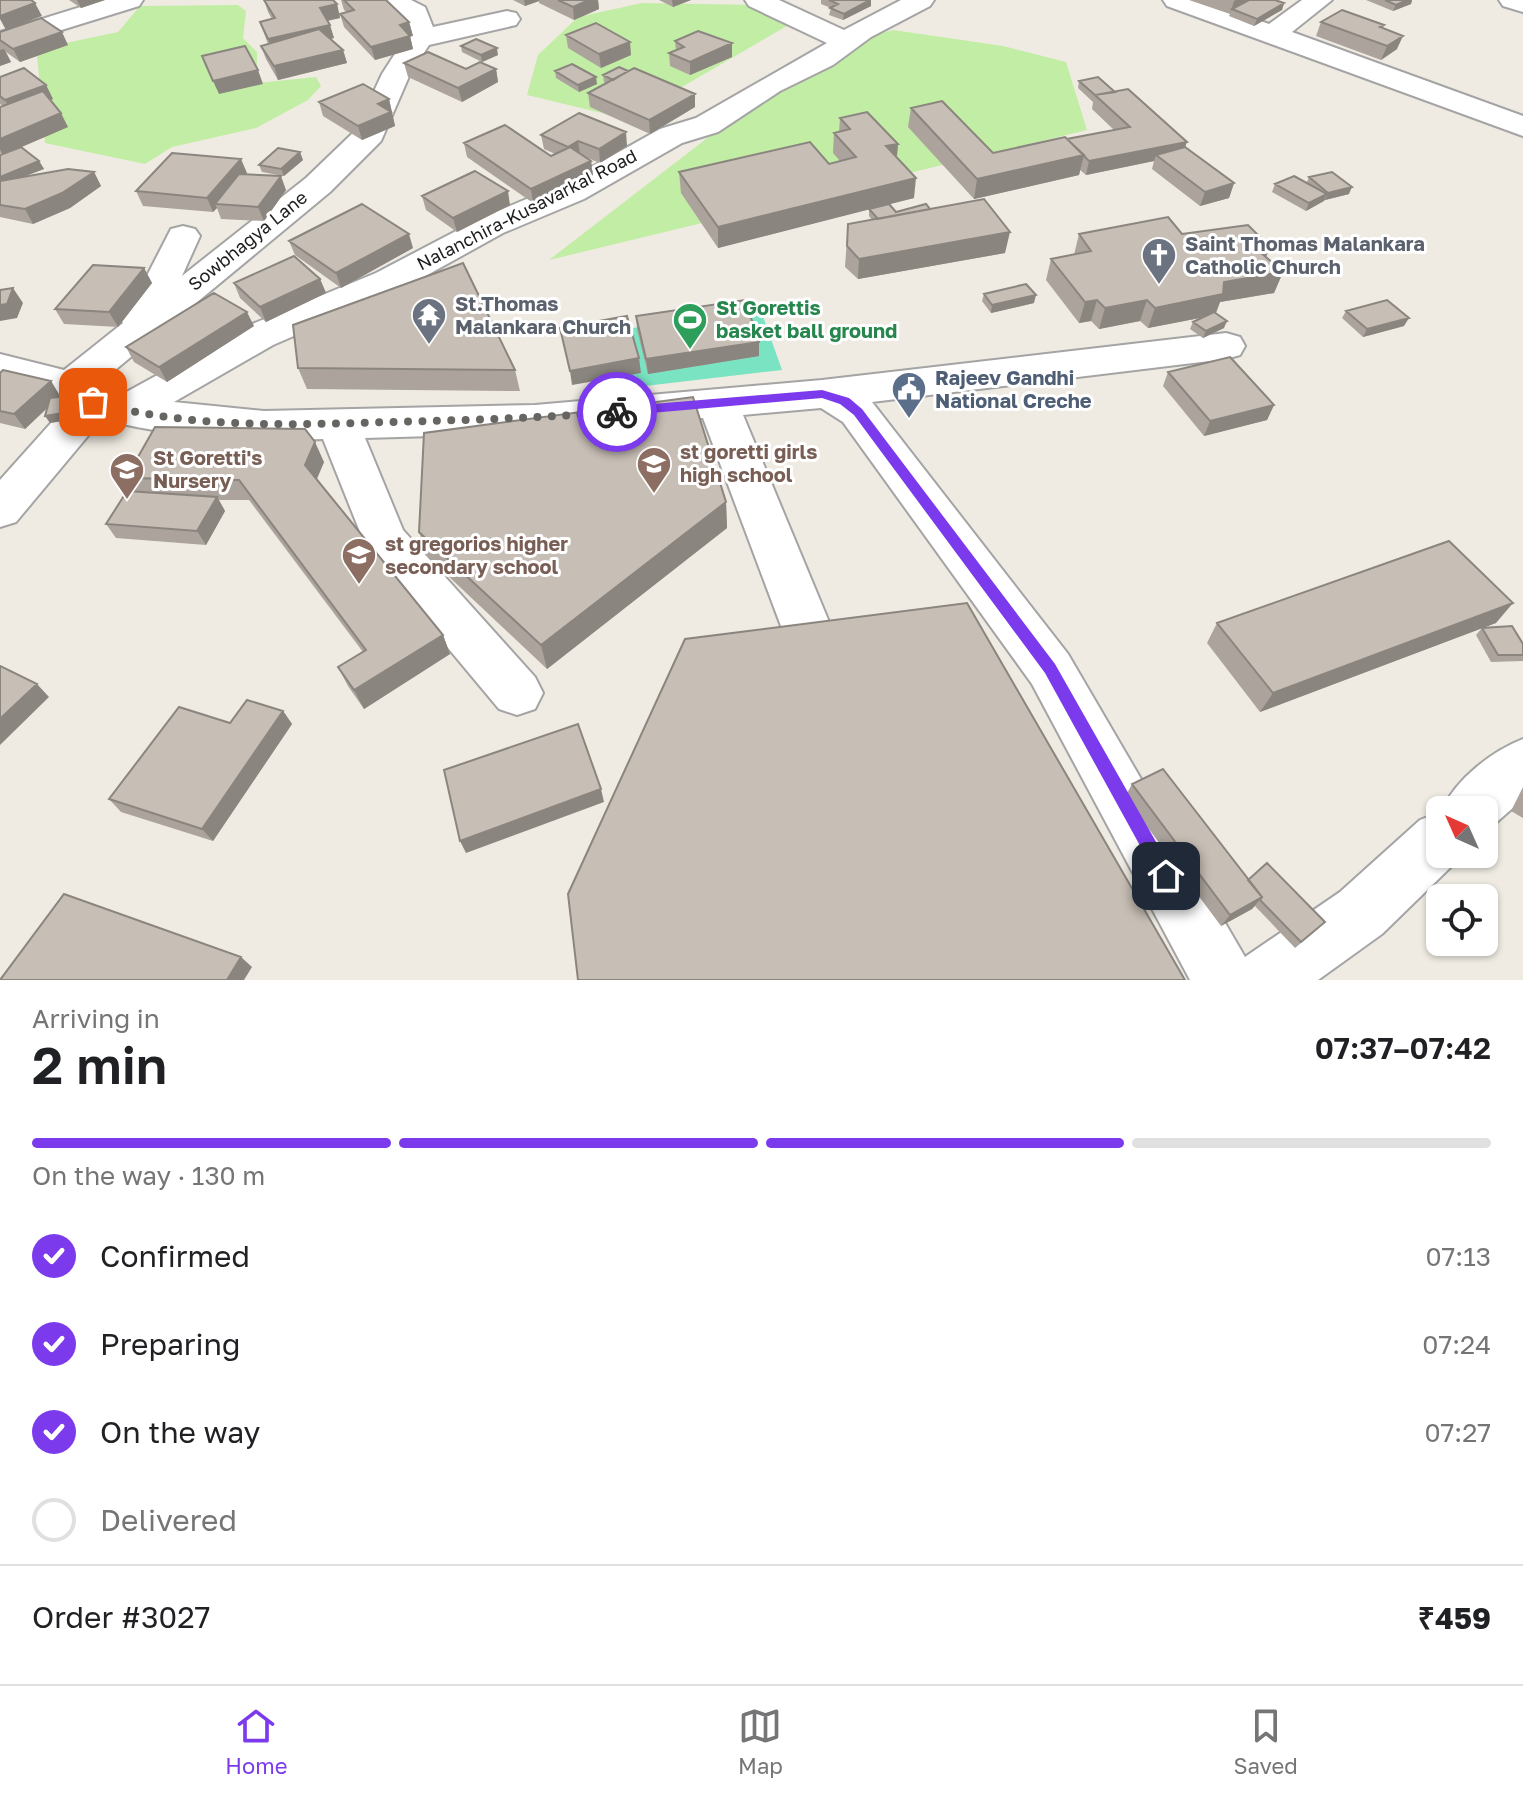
<!DOCTYPE html>
<html lang="en">
<head>
<meta charset="utf-8">
<style>
	:root { --surface:#fff; --page:#f6f6f6; --text:#202124; --muted:#757577; --line:#e0e0e0; --accent:#7c3aed }
	body { margin:0; font-family:"Golos Text",sans-serif; background:var(--page); color:var(--text); height:100vh; display:flex; flex-direction:column; font-size:30px; white-space:nowrap }
	* { box-sizing:border-box; margin:0 }
	p { font-size:26px; color:var(--muted) }
	.icon { flex:none; width:44px; height:44px; fill:none; stroke:currentColor; stroke-width:2; stroke-linecap:round; stroke-linejoin:round }
	.map { position:relative; height:980px; overflow:hidden }
	.details { display:flex; flex-direction:column; background:var(--surface); flex:1 }
	.details>* { flex:none }
	.needle { width:52px; rotate:315deg }
	.fabs { position:absolute; left:1426px; top:796px; display:grid; gap:16px }
	.fabs a { display:grid; place-items:center; width:72px; height:72px; border-radius:12px; background:var(--surface); box-shadow:0 2px 6px #0004; font-size:40px }
	.pin { position:absolute; display:grid; place-items:center; width:68px; height:68px; color:#fff; margin:-34px; border-radius:16px; box-shadow:0 4px 12px #0006 }
	.courier { position:absolute; display:grid; place-items:center; width:80px; height:80px; margin:-40px; border:6px solid #7c3aed; border-radius:50%; background:#fff; color:#222; box-shadow:0 2px 10px #0007 }
	.summary em { font-style:normal; font-weight:600 }
	.summary div { display:flex; flex-direction:column-reverse }
	.summary { display:flex; align-items:center; justify-content:space-between; height:136px; padding:0 32px }
	h1 { font-size:52px; font-weight:600; line-height:60px }
	.bar { display:grid; grid-template-columns:repeat(4,1fr); gap:12px 8px; align-content:center; height:96px; padding:0 32px }
	.bar i { height:10px; border-radius:6px; background:var(--line) }
	.bar .current { background:var(--accent) }
	.bar p { grid-column:span 4 }
	.line { display:flex; align-items:center; gap:20px; padding:0 32px; border-top:2px solid var(--line) }
	.line div { flex:1 }
	ol { padding:0 32px; list-style:none }
	li { display:flex; align-items:center; gap:24px; height:88px }
	li p { margin-inline-start:auto }
	li .icon { padding:8px; border-radius:50%; background:var(--accent); color:#fff; stroke-width:4 }
	li:last-child { color:var(--muted) }
	li i { width:44px; height:44px; border:4px solid var(--line); border-radius:50% }
	.tabs { display:flex; justify-content:space-around; align-items:center; height:112px; border-top:2px solid var(--line); background:var(--surface); font-size:22px; color:var(--muted) }
	.tabs a { display:grid; justify-items:center; gap:4px }
	.tabs .current { color:var(--accent) }
	.map>svg:first-child { display:block }
	.grass { fill:#c2eda4 }
	.pitch { fill:#7ae3c2 }
	.lines { fill:none; stroke-linecap:round; stroke-linejoin:round }
	.street-casing { stroke:#a4a4a4; stroke-width:4 }
	.street { fill:#fff; fill-rule:evenodd }
	.wall { fill:#aba39c }
	.shaded-wall { fill:#8b857f }
	.building { fill:#c7beb5; stroke:#8b857f; stroke-width:2 }
	.route { fill:#7c3aed }
	.done { stroke:#666562; stroke-width:8; stroke-dasharray:0 14.4 }
	.labels { text-anchor:middle; stroke-width:6; stroke-linejoin:round; paint-order:stroke }
	.far-street-label { font-size:18px; fill:#1d1d1d; stroke:#fff }
	.worship-label { font-size:20px; font-weight:bold; fill:#5b616d; stroke:#fff; text-anchor:start }
	.leisure-label { font-size:20px; font-weight:bold; fill:#27864d; stroke:#fff; text-anchor:start }
	.service-label { font-size:20px; font-weight:bold; fill:#4e5e75; stroke:#fff; text-anchor:start }
	.education-label { font-size:20px; font-weight:bold; fill:#785e54; stroke:#fff; text-anchor:start }
</style>
</head>
<body>
<div class="map">
<svg width="1523" height="980" viewBox="0 0 1523 980">
	<rect width="100%" height="100%" fill="#efebe2"/>
	<path class="grass" d="M642,3L758,5L797,20L627,119L527,95L538,55L578,17Z
		M238,5L246,11L243,38L257,52V83L316,77L321,86L308,100L256,128L172,147L145,164L45,143L37,55L61,44L118,32L140,6Z
		M893,30L1003,46L1066,62L1087,130L549,260L820,51Z"/>
	<path class="pitch" d="M761,311L782,370L611,390L602,332Z"/>
	<g class="lines">
		<defs>
			<path id="street" d="M103,0H143L139,6L0,49V32Z
				M378,0H411L425,7L433,27L507,11L516,13L520,19L516,25L429,45L410,74L381,141L330,192L97,385L121,395L245,327L376,273L479,219L560,185L660,129L696,118L827,43L749,6L745,0H779L844,30L901,0H934L930,6L871,37L833,65L780,91L718,132L682,143L584,199L503,233L402,289L273,345L174,402L264,411L535,405L822,380L1226,333L1240,337L1245,346L1240,355L1226,359L872,402L1068,654L1245,957L1340,892L1420,820L1440,812V854H1462L1460,858L1382,934L1318,980H1190L1032,684L843,422L821,408L743,415L834,634L826,648L809,654L792,648L784,634L703,418L535,433L365,438L403,530L535,677L543,693L535,709L517,715L499,709L368,552L323,439C251,441 172,438 102,419L16,522L0,527V480L68,404L57,395L0,380V354L64,370L123,323L119,316L134,301L171,229L183,226L195,229L200,236L182,276L306,178L356,130L382,74L407,35L404,17Z
				M1163,0H1201L1269,24L1302,0H1332L1292,32L1523,116V136L1167,6Z
				M1499,0H1523V12L1503,6Z
				M1523,739V799L1490,828L1484,831V810H1442C1456,779 1492,751 1523,739Z"/>
		</defs>
		<use href="#street" class="street-casing"/>
		<use href="#street" class="street"/>
	</g>
	<path class="wall" d="M69,0H105L81,8Z
		M264,0L337,4L340,18L328,21L334,38L331,39L343,50L347,63L278,80L266,59L261,46L268,44L260,22L272,19L268,12Z
		M341,0H386L409,22L413,36H410L413,49L375,60L344,27L340,14L347,12L344,10Z
		M513,0H598L599,9L574,20L539,3V1L525,6Z
		M659,0H691L673,7Z
		M821,0H871V6L843,20L829,15L831,8L821,4Z
		M1189,0H1275L1284,3L1282,10L1254,26L1229,16L1230,14Z
		M1366,0H1412L1411,4L1393,11Z
		M1321,22L1384,25L1382,28L1397,49L1381,60L1316,36Z
		M0,32L68,45L20,62L6,52L11,62L0,66Z
		M566,35L631,55L601,68L568,48Z
		M675,41L732,43V57L690,75L670,66L669,53L676,50Z
		M461,46L498,55L482,62L462,52Z
		M404,63L466,69H496L498,82L462,102L408,77Z
		M555,71L597,84L579,92L556,78Z
		M603,75L695,107L650,134L590,107L588,93L606,83L604,82Z
		M0,77L46,85L53,99L50,100L68,127L21,147L39,161L44,169L22,177L94,172L101,186L70,208L33,224L0,217V155L2,154L0,153V107L3,106L0,104Z
		M1079,81L1115,92L1185,147L1234,183L1229,198L1200,206L1152,169L1154,161L1086,175L1080,170L1079,175L974,199L908,127L911,108L993,153L1114,130L1092,109L1093,102L1078,88Z
		M389,99L395,126L362,140L323,116L319,102Z
		M840,118L898,144L897,157L914,198L889,204L896,212L930,209L1005,253L858,279L845,267L848,224L872,220L869,216V209L718,248L681,193L679,172L829,164L840,161L833,153L834,133L839,132Z
		M541,135L627,146L600,163L585,157L591,161L593,175L533,203L467,157L464,143L551,156L555,154L544,149Z
		M303,160L284,176L262,172L259,165Z
		M247,173L246,174L286,190L264,221L221,219L217,208L213,212L143,206L136,191Z
		M1309,177L1349,194L1325,200L1306,211L1272,192L1275,184L1307,182Z
		M422,196L510,205L457,232L426,210Z
		M1079,234H1182L1266,257L1283,272L1274,293L1220,302L1216,313L1224,328L1203,338L1190,329L1193,322L1200,318L1148,328L1140,321L1099,329L1091,321L1079,323L1046,280L1051,259L1074,255Z
		M289,241L413,248L341,288L295,255Z
		M144,268L152,283L118,327L64,324L55,309Z
		M320,279L326,293L266,322L240,298L234,283Z
		M984,294L1034,303L991,313L982,301Z
		M1346,311L1404,326L1363,337L1342,318Z
		M636,316L759,356L648,374L637,330Z
		M254,326L167,382L134,362L126,347Z
		M298,368L515,370L520,391L307,389Z
		M0,372L51,381L60,396H67L72,403L68,420L50,423L47,408L25,429L0,423Z
		M1168,372L1274,405L1267,420L1204,436L1163,386Z
		M324,462L317,479L443,635L450,654L364,709L348,686L338,667L363,652L249,500H219L225,511L206,545L116,538L106,524L135,491L126,478Z
		M726,502L727,528L547,669L428,557L419,532Z
		M1217,623H1496L1482,628L1523,644V661L1491,662L1476,635L1482,628L1260,712L1207,643Z
		M283,711L292,724L213,841L121,812L109,799L230,723Z
		M1132,784L1248,880L1319,928L1295,948L1255,906L1252,909L1221,926L1125,797Z
		M1523,787V818L1511,811Z"/>
	<path class="shaded-wall" d="M77,0H105L81,8Z
		M524,0H539V1L525,6Z
		M589,0H598L599,9L574,20L573,7Z
		M672,0H691L673,7Z
		M870,0H871V6L843,20L844,14Z
		M1236,0H1252L1232,9L1230,14L1234,1Z
		M1407,0H1412L1411,4L1393,11L1396,5Z
		M35,3L42,16L6,30L0,19V16Z
		M1284,3L1282,10L1254,26L1257,19Z
		M337,4L340,18L324,21L320,8Z
		M409,22L413,36H410L413,49L375,60L371,47L400,25Z
		M330,25L334,38L273,52L268,39Z
		M62,32L68,45L20,62L13,49Z
		M1403,36L1397,49L1381,60L1387,46Z
		M630,42L631,55L601,68L599,54Z
		M732,43V57L690,75V62Z
		M497,48L498,55L482,62L481,55Z
		M4,49L11,62L0,66V50Z
		M343,50L347,63L278,80L274,66Z
		M496,69L498,82L462,102L458,88Z
		M258,70L263,84L219,94L213,81Z
		M596,77L597,84L579,92L578,85Z
		M46,85L53,99L13,114L5,100Z
		M695,94V107L650,134L649,120Z
		M389,99L395,126L362,140L358,126L378,104Z
		M61,113L68,127L3,155L0,149V139Z
		M626,132L627,146L600,163L599,149Z
		M578,141L580,155L568,147Z
		M1187,142L1182,156L1156,155L1154,161L1086,175L1089,161Z
		M898,144L896,164L886,146Z
		M300,152L303,160L284,176L281,169Z
		M1084,155L1079,175L974,199L977,179Z
		M241,159L247,173L220,205L215,204L217,208L213,212L207,198Z
		M39,161L44,169L2,185L0,182V177Z
		M591,161L593,175L533,203L531,189Z
		M94,172L101,186L70,208L33,224L25,209Z
		M281,176L286,190L264,221L258,207Z
		M916,178L914,198L718,248V227Z
		M1234,183L1229,198L1200,206L1205,192Z
		M1352,187L1349,194L1325,200L1328,193Z
		M508,191L510,205L457,232L453,218Z
		M1327,194L1324,201L1306,211L1309,203Z
		M1010,232L1005,253L858,279L859,259Z
		M409,234L413,248L341,288L336,273Z
		M1270,247L1262,268L1259,251Z
		M144,268L152,283L118,327L109,312Z
		M1283,272L1274,293L1220,302L1215,315L1148,328L1155,308L1224,282Z
		M320,279L326,293L266,322L260,307Z
		M13,288L23,303L17,318L0,321V305Z
		M1036,295L1034,303L991,313L992,305Z
		M1097,300L1091,321L1079,323L1085,302Z
		M1147,300L1140,321L1099,329L1105,308Z
		M247,312L254,326L167,382L159,367Z
		M1409,318L1404,326L1363,337L1367,329Z
		M1227,321L1224,328L1203,338L1206,331Z
		M759,342V356L648,374L646,359Z
		M639,358L641,373L572,385L570,371Z
		M51,381L60,396L25,429L14,414Z
		M67,396L72,403L68,420L50,423L45,416Z
		M1274,405L1267,420L1204,436L1210,421Z
		M315,442L324,462L314,485L305,465Z
		M217,497L225,511L206,545L197,531Z
		M726,502L727,528L547,669L541,645Z
		M1513,603L1496,623L1260,712L1273,693Z
		M443,635L450,654L364,709L354,690Z
		M37,684L49,697L0,745V719Z
		M283,711L292,724L213,841L202,829Z
		M601,789L604,802L466,853L460,841Z
		M1262,897L1252,909L1221,926L1230,915Z
		M241,957L252,967L244,980H227Z"/>
	<path class="building" d="M0,0H31L35,3L0,16Z
		M264,0H333L337,4L320,8L330,25L268,39L260,22L275,18Z
		M344,0H386L409,22L400,25L410,36L371,47L340,14L354,10Z
		M558,0H589L573,7Z
		M829,0H870L844,14L830,8L838,4Z
		M1249,0H1275L1284,3L1257,19L1232,9Z
		M1385,0H1407L1396,5Z
		M1342,10L1384,25L1380,27L1403,36L1387,46L1321,22Z
		M41,18L62,32L13,49L0,40V32Z
		M596,23L630,42L599,54L566,35Z
		M319,29L343,50L274,66L261,46Z
		M698,31L732,43L690,62L669,53L684,47L675,41Z
		M476,39L497,48L481,55L461,46Z
		M245,46L258,70L213,81L202,56Z
		M428,52L466,69L480,62L496,69L458,88L404,63Z
		M572,64L596,77L578,85L555,71Z
		M619,67L628,71L613,80L603,75Z
		M24,68L46,85L5,100L0,96V77Z
		M634,68L695,94L649,120L588,93Z
		M1098,77L1115,92L1095,95L1079,81Z
		M363,84L389,99L378,104L391,112L358,126L319,102Z
		M1128,89L1187,142L1089,161L1067,139L1130,127L1095,95Z
		M43,91L61,113L0,139V107Z
		M942,101L993,153L1065,137L1084,155L977,179L911,108Z
		M867,112L898,144L886,146L916,178L718,227L679,172L810,142L829,164L856,157L834,133L850,129L840,118Z
		M579,113L626,132L599,149L578,141L568,147L541,135Z
		M505,125L551,156L570,147L591,161L531,189L464,143Z
		M21,147L39,161L0,177V155Z
		M1185,147L1234,183L1205,192L1156,155Z
		M278,148L300,152L281,169L259,165Z
		M172,153L241,159L207,198L136,191Z
		M68,169L94,172L62,193L25,209L0,205V181Z
		M475,171L508,191L453,218L422,196Z
		M1332,172L1352,187L1328,193L1309,177Z
		M239,174L281,176L258,207L215,204Z
		M1294,176L1327,194L1309,203L1275,184Z
		M984,199L1010,232L859,259L847,246L848,224Z
		M362,204L409,234L336,273L289,241Z
		M889,204L896,212L926,204L930,209L878,219L869,209Z
		M1168,217L1182,234L1248,225L1270,247L1259,251L1283,272L1224,282L1223,294L1155,308L1147,300L1105,308L1097,300L1085,302L1051,259L1091,251L1079,234Z
		M294,256L320,279L260,307L234,283Z
		M463,263L515,370L298,368L293,325Z
		M93,265L144,268L109,312L55,309Z
		M1026,284L1036,295L992,305L984,294Z
		M13,288L7,304L0,305V290Z
		M214,293L247,312L159,367L126,347Z
		M745,300L759,342L646,359L636,316Z
		M1387,300L1409,318L1367,329L1346,311Z
		M1214,312L1227,321L1206,331L1193,322Z
		M627,316L639,358L570,371L560,328Z
		M1230,357L1274,405L1210,421L1168,372Z
		M3,370L51,381L14,414L0,411V373Z
		M67,396L63,413L45,416L50,398Z
		M693,397L726,502L541,645L419,532L424,433Z
		M155,427L305,429L315,442L305,465L443,635L354,690L338,667L366,650L239,480L126,478Z
		M127,491L217,497L197,531L106,524Z
		M1449,541L1513,603L1273,693L1217,623Z
		M967,603L1185,980H578L568,894L685,639Z
		M1512,626L1523,644V655H1498L1482,628Z
		M0,666L37,684L0,719Z
		M247,700L283,711L202,829L109,799L179,707L230,723Z
		M578,724L601,789L460,841L444,770Z
		M1163,769L1262,897L1230,915L1132,784Z
		M1267,863L1325,922L1301,942L1260,900L1262,897L1248,880Z
		M64,894L241,957L227,980H0Z"/>
	<path class="route" d="M822,390L849,398L862,409L1055,664L1172,870V882H1160L1045,673L854,415L840,404L822,398L617,416L611,412L617,407Z"/>
	<g class="lines">
		<path class="done" d="M93,402C191,429 291,425 391,422C467,420 542,418 617,412"/>
	</g>
	<defs>
		<symbol id="church-pin" viewBox="-11 -11 22 30"><path d="M0 17L-7.5 6A9.5 9.5 0 1 1 7.5 6Z" fill="#6b7280" stroke="#fff"/><path d="M-1.2-6h2.4v3.5h3.3v2.4h-3.3V6h-2.4V-.1h-3.3v-2.4h3.3Z" fill="#fff"/></symbol>
		<symbol id="temple-pin" viewBox="-11 -11 22 30"><path d="M0 17L-7.5 6A9.5 9.5 0 1 1 7.5 6Z" fill="#6b7280" stroke="#fff"/><path d="M0-6L5-2H3V0L6.5 2.5H4V6H1.5V3h-3V6H-4V2.5H-6.5L-3 0V-2H-5Z" fill="#fff"/></symbol>
		<symbol id="stadium-pin" viewBox="-11 -11 22 30"><path d="M0 17L-7.5 6A9.5 9.5 0 1 1 7.5 6Z" fill="#2e9e5b" stroke="#fff"/><path d="M0-5a6.5 5 0 1 0 0 10a6.5 5 0 1 0 0-10ZM-3.5-1.8h7v3.6h-7Z" fill="#fff"/></symbol>
		<symbol id="civic-pin" viewBox="-11 -11 22 30"><path d="M0 17L-7.5 6A9.5 9.5 0 1 1 7.5 6Z" fill="#5c6f8a" stroke="#fff"/><path d="M-.6-6.5H3V-4.5H.6V-3L4-1V1h2V6H-6V1h2V-1L-.6-3ZM-1.2 2.5V6h2.4V2.5Z" fill="#fff"/></symbol>
		<symbol id="school-pin" viewBox="-11 -11 22 30"><path d="M0 17L-7.5 6A9.5 9.5 0 1 1 7.5 6Z" fill="#8d6e63" stroke="#fff"/><path d="M0-5L7-2L0 1L-7-2ZM-4 1L0 2.5L4 1V4Q0 6-4 4Z" fill="#fff"/></symbol>
	</defs>
	<g fill-rule="evenodd">
		<use href="#church-pin" x="1139" y="235" width="40" height="54"/>
		<use href="#temple-pin" x="409" y="295" width="40" height="54"/>
		<use href="#stadium-pin" x="670" y="300" width="40" height="54"/>
		<use href="#civic-pin" x="889" y="369" width="40" height="54"/>
		<use href="#school-pin" x="634" y="444" width="40" height="54"/>
		<use href="#school-pin" x="107" y="450" width="40" height="54"/>
		<use href="#school-pin" x="339" y="535" width="40" height="54"/>
	</g>
	<g class="labels">
		<g class="far-street-label">
			<text transform="translate(527 210) rotate(-27)" y="6">Nalanchira-Kusavarkal Road</text>
			<text transform="translate(248 241) rotate(-39)" y="6">Sowbhagya Lane</text>
		</g>
		<g class="worship-label">
			<text x="1185" y="251">Saint Thomas Malankara<tspan x="1185" dy="23">Catholic Church</tspan></text>
			<text x="455" y="311">St.Thomas<tspan x="455" dy="23">Malankara Church</tspan></text>
		</g>
		<g class="leisure-label">
			<text x="716" y="315">St Gorettis<tspan x="716" dy="23">basket ball ground</tspan></text>
		</g>
		<g class="service-label">
			<text x="935" y="385">Rajeev Gandhi<tspan x="935" dy="23">National Creche</tspan></text>
		</g>
		<g class="education-label">
			<text x="680" y="459">st goretti girls<tspan x="680" dy="23">high school</tspan></text>
			<text x="153" y="465">St Goretti's<tspan x="153" dy="23">Nursery</tspan></text>
			<text x="385" y="551">st gregorios higher<tspan x="385" dy="23">secondary school</tspan></text>
		</g>
	</g>
</svg>
<div class="fabs">
<a><svg class="needle" viewBox="-14 -14 28 28"><path d="M0-13l5 13h-10z" fill="#e53935"/><path d="M0 13l5-13h-10z" fill="#757577"/></svg></a>
<a><svg class="icon" aria-label="locate" viewBox="0 0 24 24"><circle cx="12" cy="12" r="6"/><path d="M12 2v4M12 18v4M2 12h4M18 12h4"/></svg></a>
</div>
<div class="pin" style="left:93px;top:402px;background:#ea580c"><svg class="icon" aria-label="bag" viewBox="0 0 24 24"><path d="M5 8h14l-1 12H6zM9 8a3 3 0 0 1 6 0"/></svg></div>
<div class="pin" style="left:1166px;top:876px;background:#1f2937"><svg class="icon" aria-label="home" viewBox="0 0 24 24"><path d="M3 11l9-7 9 7M6 9v11h12V9"/></svg></div>
<div class="courier" style="left:617px;top:412px"><svg class="icon" aria-label="bike" viewBox="0 0 24 24"><circle cx="6" cy="16" r="4"/><circle cx="18" cy="16" r="4"/><path d="M6 16l4-8h5l3 8M10 8l3 8H6M13 5h3"/></svg></div>
</div>
<section class="details">
<div class="summary"><div><h1>2 min</h1><p>Arriving in</p></div><em>07:37–07:42</em></div>
<div class="bar"><i class="current"></i><i class="current"></i><i class="current"></i><i></i><p>On the way · 130 m</p></div>
<ol>
<li><svg class="icon" aria-label="check" viewBox="0 0 24 24"><path d="M5 12l5 5 9-10"/></svg>Confirmed<p>07:13</p></li>
<li><svg class="icon" aria-label="check" viewBox="0 0 24 24"><path d="M5 12l5 5 9-10"/></svg>Preparing<p>07:24</p></li>
<li><svg class="icon" aria-label="check" viewBox="0 0 24 24"><path d="M5 12l5 5 9-10"/></svg>On the way<p>07:27</p></li>
<li><i></i>Delivered</li>
</ol>
<div class="line" style="height:104px"><div>Order #3027</div><b>₹459</b></div>
</section>
<nav class="tabs">
<a class="current"><svg class="icon" aria-label="home" viewBox="0 0 24 24"><path d="M3 11l9-7 9 7M6 9v11h12V9"/></svg>Home</a>
<a><svg class="icon" aria-label="map" viewBox="0 0 24 24"><path d="M3 6l6-2 6 2 6-2v14l-6 2-6-2-6 2zM9 4v14M15 6v14"/></svg>Map</a>
<a><svg class="icon" aria-label="saved" viewBox="0 0 24 24"><path d="M7 4h10v16l-5-4-5 4z"/></svg>Saved</a>
</nav>
</body>
</html>
